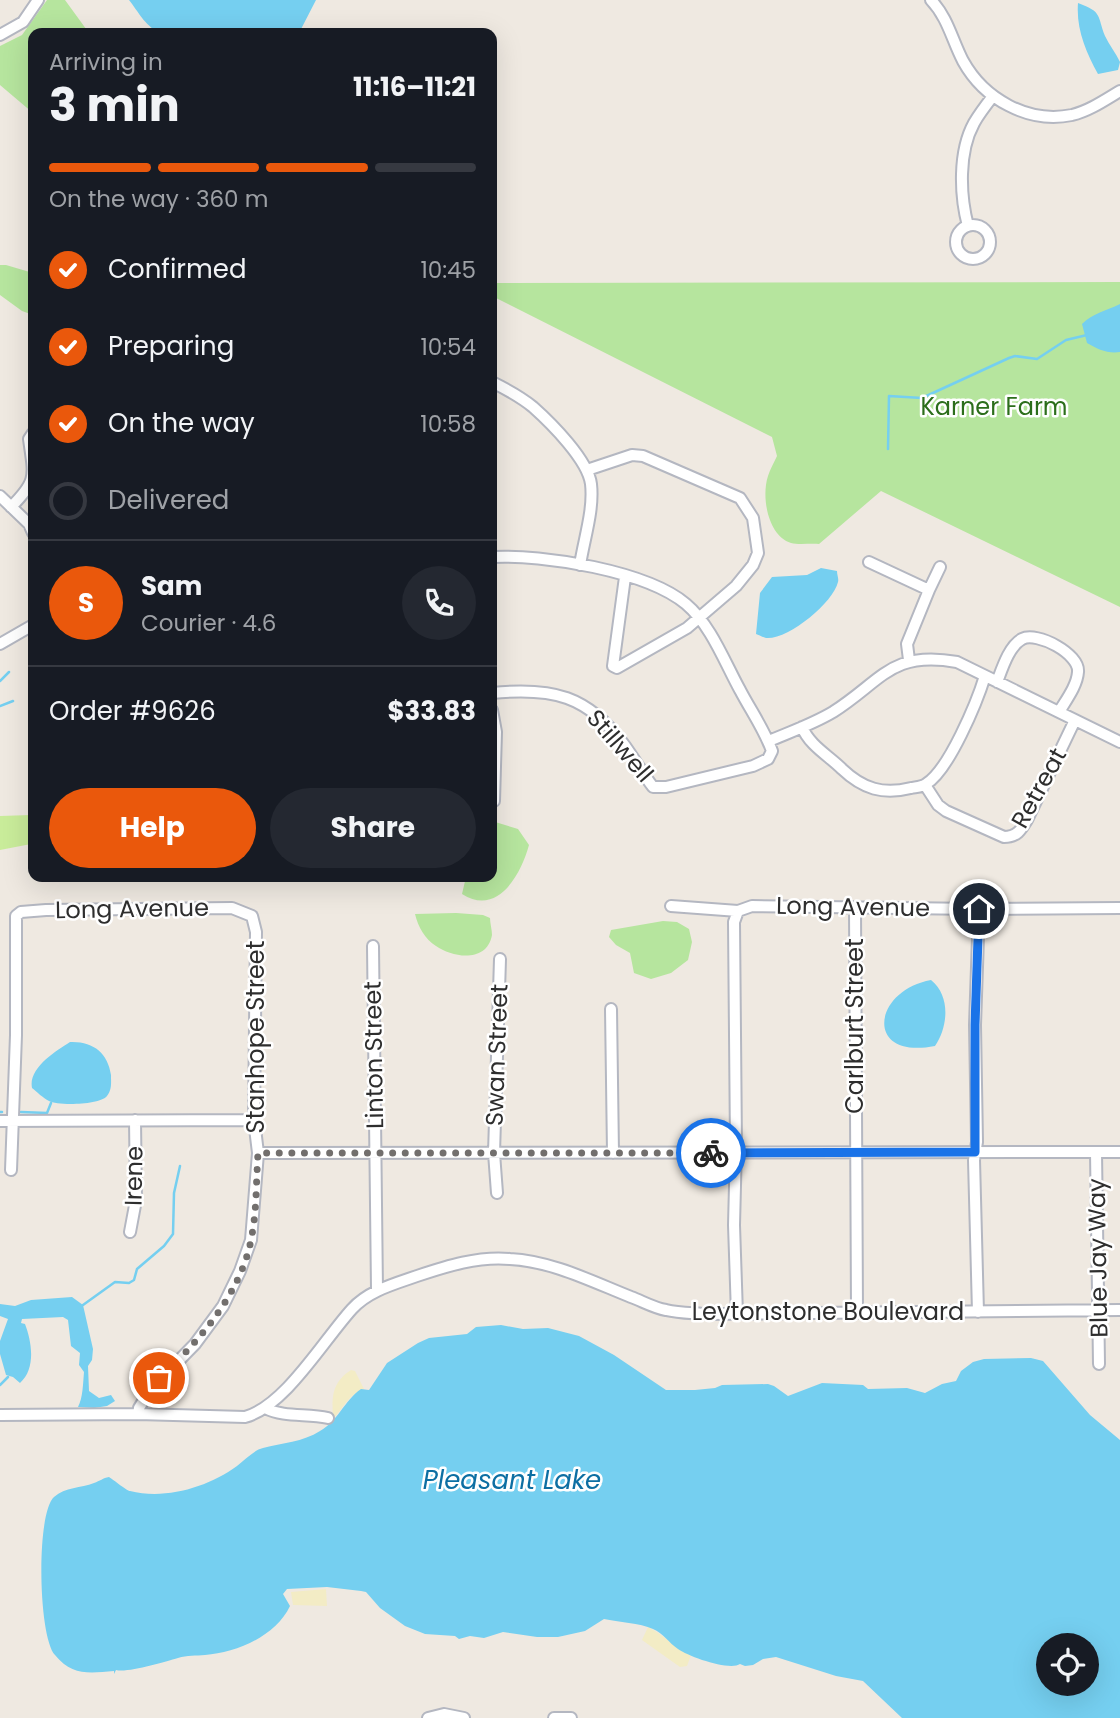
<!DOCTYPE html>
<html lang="en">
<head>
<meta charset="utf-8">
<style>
	:root { --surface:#171b24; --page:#242831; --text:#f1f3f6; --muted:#9ea1a6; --line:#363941; --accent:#ea580c }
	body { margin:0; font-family:Poppins,sans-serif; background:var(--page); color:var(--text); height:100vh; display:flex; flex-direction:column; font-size:26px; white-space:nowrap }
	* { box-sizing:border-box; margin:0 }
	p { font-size:23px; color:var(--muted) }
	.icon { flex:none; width:38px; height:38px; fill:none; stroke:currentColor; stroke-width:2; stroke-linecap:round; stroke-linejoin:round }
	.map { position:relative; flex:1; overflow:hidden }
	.drawer { position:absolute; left:28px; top:28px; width:469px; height:854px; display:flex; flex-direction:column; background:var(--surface); border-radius:14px; box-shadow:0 7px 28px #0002 }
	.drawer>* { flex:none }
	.tools { position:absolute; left:1036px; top:1633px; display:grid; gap:14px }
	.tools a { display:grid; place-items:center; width:63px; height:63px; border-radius:50%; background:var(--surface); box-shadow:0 7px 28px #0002; font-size:35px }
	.pin { position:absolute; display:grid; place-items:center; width:60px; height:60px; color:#fff; margin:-30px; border:4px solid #fff; border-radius:50%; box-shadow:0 2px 7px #0007 }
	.courier { position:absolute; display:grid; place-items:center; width:70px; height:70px; margin:-35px; border:5px solid #1a73e8; border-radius:50%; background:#fff; color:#222; box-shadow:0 2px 9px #0007 }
	.head em { font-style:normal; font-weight:700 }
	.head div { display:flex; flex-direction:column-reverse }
	.head { display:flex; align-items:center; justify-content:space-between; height:119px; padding:0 21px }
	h1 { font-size:46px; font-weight:700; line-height:52px }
	.bar { display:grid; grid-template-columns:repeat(4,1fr); gap:10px 7px; align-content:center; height:84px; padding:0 21px }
	.bar i { height:9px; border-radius:5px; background:var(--line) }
	.bar .on { background:var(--accent) }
	.bar p { grid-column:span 4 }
	.line { display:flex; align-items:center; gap:18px; padding:0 21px; border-top:2px solid var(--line) }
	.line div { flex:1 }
	.round { display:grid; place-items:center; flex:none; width:74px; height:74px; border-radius:37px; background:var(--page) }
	ol { padding:0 21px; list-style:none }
	li { display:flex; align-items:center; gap:21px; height:77px }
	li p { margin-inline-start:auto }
	li .icon { padding:7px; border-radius:50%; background:var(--accent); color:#fff; stroke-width:4 }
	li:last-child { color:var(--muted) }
	li i { width:38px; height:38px; border:4px solid var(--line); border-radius:50% }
	.action { display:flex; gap:14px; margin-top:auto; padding:14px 21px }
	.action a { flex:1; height:80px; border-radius:42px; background:var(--accent); color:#fff; font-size:28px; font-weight:700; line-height:80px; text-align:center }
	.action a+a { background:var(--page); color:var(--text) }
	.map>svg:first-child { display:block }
	.green { fill:#b6e59e }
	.sand { fill:#f3ecc5 }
	.pitch { fill:#c9ec9a }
	.water { fill:#75cff0; fill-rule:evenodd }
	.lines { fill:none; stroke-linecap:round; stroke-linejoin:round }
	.stream { stroke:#75cff0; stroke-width:2.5 }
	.street-casing { stroke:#b4b7c1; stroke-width:14 }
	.street { stroke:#fff; stroke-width:10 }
	.done { stroke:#726f6d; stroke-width:7; stroke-dasharray:0 12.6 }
	.route { stroke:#1a73e8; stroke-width:9 }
	.labels { text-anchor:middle; stroke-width:5; stroke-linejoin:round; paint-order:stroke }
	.park-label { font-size:24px; fill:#2c6e1b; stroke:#fff }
	.street-label { font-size:24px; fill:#2e2e2e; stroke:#fff }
	.water-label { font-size:26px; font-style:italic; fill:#0d6fa3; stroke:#fff }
</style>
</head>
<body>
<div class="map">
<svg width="1120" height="1718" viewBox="0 0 1120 1718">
	<rect width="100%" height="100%" fill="#efe9e1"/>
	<path class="green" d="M47,0H65L89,33H33V113L0,85V46L22,35Z
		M0,265H6L33,273V315L22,311L0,295Z
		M1120,282V607L881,491L819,544C811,543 799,545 791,543C768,536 761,497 768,476C770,469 774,463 777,456L772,437L492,296V283Z
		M492,821L518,829L529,845C521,874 498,917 462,894L466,877H492Z
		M456,913L483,915L490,918C490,923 492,930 492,935C487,963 453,958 436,946C425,939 418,927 415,914Z
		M663,921L677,922L689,929L692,942L688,960L671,973L651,979L634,973L630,953L616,945L609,937L611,930Z"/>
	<path class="sand" d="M351,1370L355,1371L364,1389C349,1394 343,1408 333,1419C332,1398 331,1383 351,1370Z
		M326,1589L327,1606L293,1605L291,1592Z
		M648,1627C664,1635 675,1648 691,1655L687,1666L680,1667L642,1640Z"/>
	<path class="pitch" d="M31,815V844L0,850V816Z"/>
	<path class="water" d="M129,0H316L299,33H159C143,23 140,14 129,0Z
		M1078,3C1103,12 1097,16 1105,36C1109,45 1116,53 1120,62L1118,70L1098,74C1086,52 1076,29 1078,3Z
		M1120,304V352C1108,354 1097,349 1087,343L1082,324C1093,313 1106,311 1120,304Z
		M821,568L837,571C837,575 839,579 838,582C833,603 788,640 766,638C762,637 759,635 756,634L760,593L772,577L807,575Z
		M931,980C951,996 948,1027 935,1046C864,1060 872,991 931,980Z
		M70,1042C93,1041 108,1053 111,1075C111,1083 112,1090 107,1096C100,1105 58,1106 49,1101C43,1098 37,1092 32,1088C28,1068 56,1051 70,1042Z
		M72,1297L83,1305L93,1349L92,1360L88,1366L89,1391L99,1398L111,1395L115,1401L107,1406L94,1408L78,1407C83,1398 83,1383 84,1372L79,1365L80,1353L71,1346L68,1320L63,1317L22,1319L21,1323L25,1324C32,1342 36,1369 20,1383L13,1377L6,1375L0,1354V1341L8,1319L0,1316V1304L15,1306L31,1300Z
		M501,1325L523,1329L548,1328L579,1336L614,1355L666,1390H695L715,1388L722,1385L768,1384L774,1386L788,1396L822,1383L863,1385L868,1389L907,1388L925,1393L942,1384L956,1381L961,1371L973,1362L984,1359L1031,1358L1043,1361L1090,1415L1120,1440V1718H902L863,1681L836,1676L776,1657L763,1659L753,1665L745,1666L740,1664C730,1671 689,1657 678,1649C669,1643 663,1633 653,1629C640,1623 618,1622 604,1619L585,1631L558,1637H537L503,1632L484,1638L470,1636L459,1639L455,1636L425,1634L405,1626L380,1608L366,1592L361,1591L327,1587L287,1589L283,1594L290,1606C276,1636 236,1653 205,1655C196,1656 187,1655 178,1658C164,1662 128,1673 116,1670L114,1674V1671C89,1673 72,1676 55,1655C38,1636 36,1513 54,1497C65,1487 81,1488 94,1483C100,1481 103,1478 109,1477C114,1480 127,1491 130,1491C166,1500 208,1487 237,1466C245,1460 254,1450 263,1448C282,1443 303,1442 320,1431C338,1421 344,1401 361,1389L369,1390L387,1363L418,1343L429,1338L467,1334L476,1327ZM1048,1645H1087V1684H1048Z"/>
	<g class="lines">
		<path class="stream" d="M888,449L889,396L922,398L1009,358L1015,356L1037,359L1066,340L1087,335
			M0,681L9,672
			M0,706L13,701
			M0,1112H2
			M21,1112L47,1113L51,1103
			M83,1305L115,1282L129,1283L134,1280L137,1269L164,1246L173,1234L174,1193L180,1166
			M0,1385L8,1377"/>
		<defs>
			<path id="street" d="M931,0C948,18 952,40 963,61C984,99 1028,124 1072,115C1089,111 1105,100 1120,91
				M0,35L23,22L38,0
				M956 242a17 17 0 1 1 34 0a17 17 0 1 1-34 0Z
				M968,226C960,196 958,152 974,123C979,114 986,105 993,96
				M492,382C506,389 521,397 533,407C551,423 588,460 591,484C594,510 584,539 580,565
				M587,470L632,455L643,456L740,498L753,518L758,553L753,565L736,586L687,628L617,668L613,666L625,577
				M0,496L29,524L33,533
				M11,507C38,480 34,476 29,439L33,433
				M492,557C543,554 647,571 686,604C711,625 725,663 740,690C751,711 764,729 772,751L768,759L753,766L666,787H653C643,774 635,760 625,746C588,695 552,687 492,693
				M869,562L929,590L907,644L909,660
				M929,590L940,567
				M0,644L33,625
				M997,682C1002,669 1009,646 1022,639C1037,631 1080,654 1078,672C1077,686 1066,700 1059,712
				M492,710L496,732L494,801
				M802,727C810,746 828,755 842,769C863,789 883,795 911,788C916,787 922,787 926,784C949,770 977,702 985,676
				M769,741C790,732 813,724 833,712C882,681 891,650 957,662L1120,742
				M925,785L938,805L946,811L1004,837C1017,837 1021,830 1027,820L1075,720
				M671,906L738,911L752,906L979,909L1120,908
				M855,907L857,1312
				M373,946L377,1290
				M611,1009L613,1153
				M0,1121L254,1120
				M1096,1152L1099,1364
				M258,1153L1120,1152
				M11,1170L16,1035V916L21,912L46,910L232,908L252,916L256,932L254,1120L258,1153L251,1240L240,1271L223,1306L195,1344L150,1390L139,1408L138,1414
				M497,1193L494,1153L500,959
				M130,1232L136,1200L135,1120
				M978,1312L974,1160L977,1142L975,1025L979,909
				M737,1314L734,1225L736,1146L734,922L738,911
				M265,1408C285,1418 307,1413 328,1418
				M0,1415L138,1414L245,1417C285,1406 323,1341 352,1309C368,1291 394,1284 417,1276C447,1266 478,1256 510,1259C552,1261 593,1282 631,1297C642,1301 654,1308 666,1310C678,1313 691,1313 703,1314L1120,1310
				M428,1718L444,1714L464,1718
				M554,1718H571"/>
		</defs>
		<use href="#street" class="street-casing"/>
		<use href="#street" class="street"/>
	</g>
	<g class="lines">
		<path class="done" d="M159,1378C198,1343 241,1293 251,1240C257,1212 256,1182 258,1153H711"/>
		<path class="route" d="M711,1153L975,1152V1025L979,909"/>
	</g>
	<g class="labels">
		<g class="park-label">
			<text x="994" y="415">Karner Farm</text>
		</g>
		<g class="street-label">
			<text transform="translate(620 746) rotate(49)" y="8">Stillwell</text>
			<text transform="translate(1039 788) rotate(-61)" y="8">Retreat</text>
			<text transform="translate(853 907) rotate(1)" y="8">Long Avenue</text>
			<text transform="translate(132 909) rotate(-1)" y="8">Long Avenue</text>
			<text transform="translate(855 1026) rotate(-90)" y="8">Carlburt Street</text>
			<text transform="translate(256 1037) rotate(-90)" y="8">Stanhope Street</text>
			<text transform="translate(374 1055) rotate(-91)" y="8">Linton Street</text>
			<text transform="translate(497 1055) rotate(-88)" y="8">Swan Street</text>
			<text transform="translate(134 1176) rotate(-89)" y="8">Irene</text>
			<text transform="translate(1098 1258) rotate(-91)" y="8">Blue Jay Way</text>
			<text x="828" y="1320">Leytonstone Boulevard</text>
		</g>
		<g class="water-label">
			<text x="512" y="1489">Pleasant Lake</text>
		</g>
	</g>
</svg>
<div class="tools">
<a><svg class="icon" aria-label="locate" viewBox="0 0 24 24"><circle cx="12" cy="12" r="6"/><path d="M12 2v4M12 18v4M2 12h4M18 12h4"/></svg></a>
</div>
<div class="pin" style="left:159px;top:1378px;background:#ea580c"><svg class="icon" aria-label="bag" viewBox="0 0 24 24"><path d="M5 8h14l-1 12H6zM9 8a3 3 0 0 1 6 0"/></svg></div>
<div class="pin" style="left:979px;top:909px;background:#1f2937"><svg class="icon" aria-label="home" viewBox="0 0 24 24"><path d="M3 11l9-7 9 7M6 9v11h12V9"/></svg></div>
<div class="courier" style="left:711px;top:1153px"><svg class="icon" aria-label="bike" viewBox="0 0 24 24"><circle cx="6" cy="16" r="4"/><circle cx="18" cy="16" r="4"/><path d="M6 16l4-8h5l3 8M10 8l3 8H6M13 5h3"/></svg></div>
<section class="drawer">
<div class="head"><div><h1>3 min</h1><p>Arriving in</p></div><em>11:16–11:21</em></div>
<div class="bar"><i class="on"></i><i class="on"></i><i class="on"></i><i></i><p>On the way · 360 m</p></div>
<ol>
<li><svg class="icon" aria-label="check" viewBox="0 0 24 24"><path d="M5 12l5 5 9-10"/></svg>Confirmed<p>10:45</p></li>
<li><svg class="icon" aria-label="check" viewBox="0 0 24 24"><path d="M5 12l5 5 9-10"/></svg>Preparing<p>10:54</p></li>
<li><svg class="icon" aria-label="check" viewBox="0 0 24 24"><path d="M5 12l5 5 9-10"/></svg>On the way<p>10:58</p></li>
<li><i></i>Delivered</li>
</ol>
<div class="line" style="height:126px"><b class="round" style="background:var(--accent);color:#fff">S</b><div><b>Sam</b><p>Courier · 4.6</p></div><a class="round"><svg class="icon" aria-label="phone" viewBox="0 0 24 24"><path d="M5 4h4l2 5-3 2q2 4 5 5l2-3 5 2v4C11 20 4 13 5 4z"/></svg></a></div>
<div class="line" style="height:91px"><div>Order #9626</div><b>$33.83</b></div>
<div class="action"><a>Help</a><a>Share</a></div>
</section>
</div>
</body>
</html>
